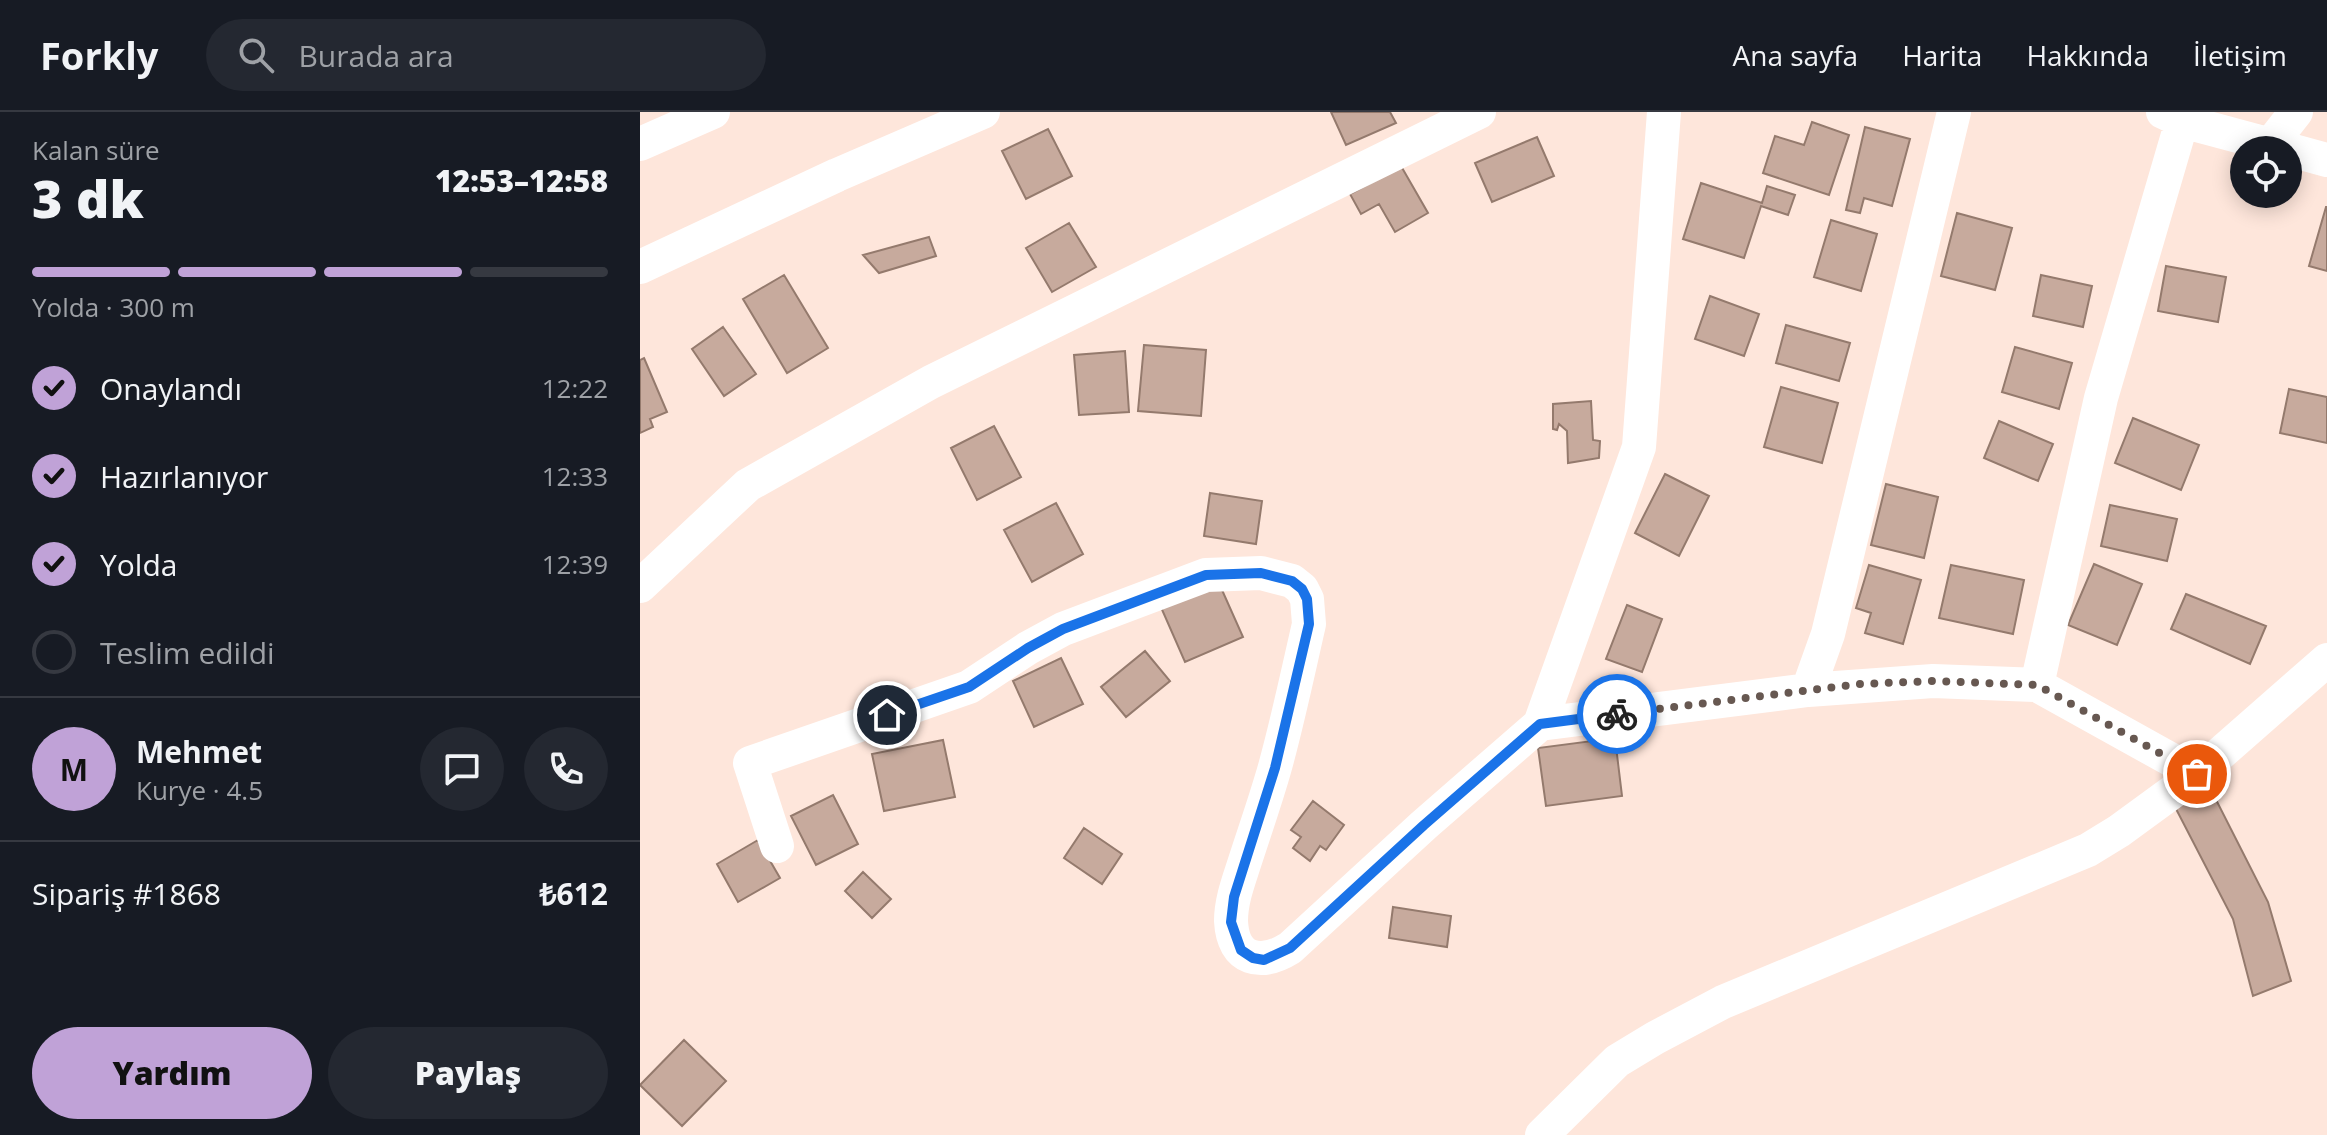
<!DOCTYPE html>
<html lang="tr">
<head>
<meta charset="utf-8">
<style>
	:root { --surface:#171b24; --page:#242831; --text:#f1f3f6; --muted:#9ea1a6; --line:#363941; --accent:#c0a2d7 }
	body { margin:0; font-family:"Open Sans",sans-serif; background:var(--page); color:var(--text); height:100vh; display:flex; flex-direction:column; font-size:30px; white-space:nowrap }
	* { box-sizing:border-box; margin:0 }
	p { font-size:26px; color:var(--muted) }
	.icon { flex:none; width:44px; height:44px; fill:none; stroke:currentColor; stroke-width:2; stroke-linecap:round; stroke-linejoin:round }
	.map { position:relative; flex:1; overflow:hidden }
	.details { display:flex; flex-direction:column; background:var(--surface); width:640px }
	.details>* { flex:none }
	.buttons { position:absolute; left:1590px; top:24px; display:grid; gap:16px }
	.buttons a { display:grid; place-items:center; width:72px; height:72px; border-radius:50%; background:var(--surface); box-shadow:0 4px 20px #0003; font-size:40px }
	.pin { position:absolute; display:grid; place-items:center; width:68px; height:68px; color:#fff; margin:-34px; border:4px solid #fff; border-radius:50%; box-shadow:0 2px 8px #0007 }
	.courier { position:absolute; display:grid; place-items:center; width:80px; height:80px; margin:-40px; border:6px solid #1a73e8; border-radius:50%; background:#fff; color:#222; box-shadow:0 2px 10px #0007 }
	.summary em { font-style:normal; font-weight:800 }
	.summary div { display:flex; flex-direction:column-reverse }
	.summary { display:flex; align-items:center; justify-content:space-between; height:136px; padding:0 32px }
	h1 { font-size:52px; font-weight:800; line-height:60px }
	.bar { display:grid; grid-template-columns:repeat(4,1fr); gap:12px 8px; align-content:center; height:96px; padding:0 32px }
	.bar i { height:10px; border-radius:6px; background:var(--line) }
	.bar .on { background:var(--accent) }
	.bar p { grid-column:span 4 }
	.line { display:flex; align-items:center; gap:20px; padding:0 32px; border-top:2px solid var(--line) }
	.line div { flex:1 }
	.round { display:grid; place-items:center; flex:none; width:84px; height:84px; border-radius:42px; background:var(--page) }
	ol { padding:0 32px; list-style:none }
	li { display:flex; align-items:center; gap:24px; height:88px }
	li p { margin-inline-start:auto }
	li .icon { padding:8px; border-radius:50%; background:var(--accent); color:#111; stroke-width:4 }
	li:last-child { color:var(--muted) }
	li i { width:44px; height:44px; border:4px solid var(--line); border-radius:50% }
	.primary-button { display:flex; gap:16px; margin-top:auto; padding:16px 32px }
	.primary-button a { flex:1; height:92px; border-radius:48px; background:var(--accent); color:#111; font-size:32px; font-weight:800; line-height:92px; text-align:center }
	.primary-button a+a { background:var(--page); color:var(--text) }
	header { display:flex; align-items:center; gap:48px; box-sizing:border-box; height:112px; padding:0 40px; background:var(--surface); border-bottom:2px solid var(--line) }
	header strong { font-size:38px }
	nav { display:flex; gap:44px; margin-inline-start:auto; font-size:28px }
	.search { width:560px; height:72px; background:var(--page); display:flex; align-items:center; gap:20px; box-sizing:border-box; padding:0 28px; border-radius:44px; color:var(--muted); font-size:30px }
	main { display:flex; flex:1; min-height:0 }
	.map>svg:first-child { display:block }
	.building { fill:#c7aa9d; stroke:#947a6d; stroke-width:2 }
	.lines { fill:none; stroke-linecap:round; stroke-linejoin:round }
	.minor { stroke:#fff; stroke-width:34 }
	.done { stroke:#675851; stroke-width:8; stroke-dasharray:0 14.4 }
	.route { stroke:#1a73e8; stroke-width:10 }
</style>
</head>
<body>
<header>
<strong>Forkly</strong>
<div class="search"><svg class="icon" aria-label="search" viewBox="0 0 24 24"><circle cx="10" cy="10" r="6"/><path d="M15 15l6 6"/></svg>Burada ara</div>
<nav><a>Ana sayfa</a><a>Harita</a><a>Hakkında</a><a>İletişim</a></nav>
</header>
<main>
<section class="details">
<div class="summary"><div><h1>3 dk</h1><p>Kalan süre</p></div><em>12:53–12:58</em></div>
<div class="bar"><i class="on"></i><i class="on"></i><i class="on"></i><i></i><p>Yolda · 300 m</p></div>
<ol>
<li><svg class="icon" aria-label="check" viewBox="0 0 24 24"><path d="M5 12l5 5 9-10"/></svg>Onaylandı<p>12:22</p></li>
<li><svg class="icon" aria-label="check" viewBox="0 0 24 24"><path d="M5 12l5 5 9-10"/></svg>Hazırlanıyor<p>12:33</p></li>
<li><svg class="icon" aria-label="check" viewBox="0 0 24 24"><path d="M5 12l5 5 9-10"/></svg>Yolda<p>12:39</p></li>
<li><i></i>Teslim edildi</li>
</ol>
<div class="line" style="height:144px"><b class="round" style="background:var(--accent);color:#111">M</b><div><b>Mehmet</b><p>Kurye · 4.5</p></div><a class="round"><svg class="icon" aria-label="chat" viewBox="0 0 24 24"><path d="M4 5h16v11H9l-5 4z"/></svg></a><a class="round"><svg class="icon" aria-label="phone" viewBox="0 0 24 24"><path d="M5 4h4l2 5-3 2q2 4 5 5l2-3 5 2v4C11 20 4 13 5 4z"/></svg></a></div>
<div class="line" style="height:104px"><div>Sipariş #1868</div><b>₺612</b></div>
<div class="primary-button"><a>Yardım</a><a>Paylaş</a></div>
</section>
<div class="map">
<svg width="1687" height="1023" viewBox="0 0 1687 1023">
	<rect width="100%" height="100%" fill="#fee6db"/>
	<path class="building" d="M691,0H750L756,11L706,33Z
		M1172,10L1209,23L1189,83L1123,61L1135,24L1164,33Z
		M1225,15L1270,27L1252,94L1224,86L1220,101L1206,98Z
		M408,17L432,64L386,87L362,39Z
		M897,25L914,64L852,90L835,51Z
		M761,54L788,101L755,120L739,92L721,102L710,82Z
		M1061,71L1122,91L1127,74L1155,83L1148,103L1121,94L1104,146L1043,127Z
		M1686,95H1687V159L1669,154Z
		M1317,101L1372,116L1355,178L1301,164Z
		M1191,108L1237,122L1221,179L1174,165Z
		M429,111L456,155L412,180L386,136Z
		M289,125L296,144L239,161L223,143Z
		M1526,154L1586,165L1578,210L1518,199Z
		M144,163L188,236L147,261L103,187Z
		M1401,163L1452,174L1443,215L1393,204Z
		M1070,184L1119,202L1104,244L1055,227Z
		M1146,213L1210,231L1199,269L1136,251Z
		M83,215L116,262L84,284L52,237Z
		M504,233L566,238L561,304L498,299Z
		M1375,235L1432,251L1419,297L1362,280Z
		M485,239L489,300L439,303L434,243Z
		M4,246L27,300L10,307L13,315L0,321V248Z
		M1141,275L1198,291L1182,351L1124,335Z
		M1649,277L1687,285V331L1640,321Z
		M951,289L953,328L960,329L959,346L928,351L927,319L919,312L917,318L913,317V292Z
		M1493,306L1559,333L1541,378L1475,351Z
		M1359,309L1413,332L1398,369L1344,346Z
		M354,314L381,365L337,388L311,336Z
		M1025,362L1069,384L1039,444L995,421Z
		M1246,372L1298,385L1284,446L1231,433Z
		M570,381L622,389L616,432L564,424Z
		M416,391L443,442L392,470L364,418Z
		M1470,393L1537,407L1527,449L1461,434Z
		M1454,452L1502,472L1477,533L1428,513Z
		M1229,453L1281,468L1263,532L1225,521L1231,501L1216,496Z
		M1311,453L1384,468L1373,522L1299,506Z
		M578,469L603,525L545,550L520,493Z
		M1546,482L1626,514L1610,552L1531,517Z
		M987,493L1022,507L1002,560L966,547Z
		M505,539L530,569L486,605L461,575Z
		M421,546L443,592L394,615L373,569Z
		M975,626L982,684L906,694L898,636Z
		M303,628L315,685L244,699L232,642Z
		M1566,668L1628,790L1651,869L1613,884L1593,807L1534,693Z
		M193,683L218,732L176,753L151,704Z
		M673,689L704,713L686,738L680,734L670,749L653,736L661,725L651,718Z
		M444,716L482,742L462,772L424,746Z
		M118,728L140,766L98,790L77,752Z
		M223,760L251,787L232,806L205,779Z
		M753,795L811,804L807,835L749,826Z
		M44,928L86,969L42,1014L0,973Z"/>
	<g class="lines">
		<path class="minor" d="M1542,9L1687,48
			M0,32L73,0
			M1630,33L1656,0
			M0,155L197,63L343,0
			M0,474L108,373L291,270L839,0
			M1397,573L1557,662L1687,548
			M1168,578L1293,569L1397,573L1461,286L1542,9L1523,0
			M900,612L999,335L1024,0
			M137,734L110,651L329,575L388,536L423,517L566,463L621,461L652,469L662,477L667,487L669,512C658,560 648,608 635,655C626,687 615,718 605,749C599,768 591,788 591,809C593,849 621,854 650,836L784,713L900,612L1168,578L1188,522L1314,0
			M902,1023L977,949L1015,926L1083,890L1448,738L1479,719L1557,662"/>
	</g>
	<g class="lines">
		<path class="done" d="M977,602L1220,572L1293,569L1397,573L1557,662"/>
		<path class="route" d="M247,603L329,575L388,536L423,517L566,463L621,461L652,469L662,477L667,487L669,512L635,656L594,785L591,810L601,838L613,846L624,848L650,836L784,713L900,612L977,602"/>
	</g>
</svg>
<div class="buttons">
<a><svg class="icon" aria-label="locate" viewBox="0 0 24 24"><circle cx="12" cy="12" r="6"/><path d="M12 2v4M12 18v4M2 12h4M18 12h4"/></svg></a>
</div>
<div class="pin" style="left:1557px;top:662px;background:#ea580c"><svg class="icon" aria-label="bag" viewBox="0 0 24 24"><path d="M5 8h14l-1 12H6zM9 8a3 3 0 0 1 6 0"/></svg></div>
<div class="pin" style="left:247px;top:603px;background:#1f2937"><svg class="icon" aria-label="home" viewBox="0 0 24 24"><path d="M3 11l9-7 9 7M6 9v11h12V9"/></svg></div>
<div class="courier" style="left:977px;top:602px"><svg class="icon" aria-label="bike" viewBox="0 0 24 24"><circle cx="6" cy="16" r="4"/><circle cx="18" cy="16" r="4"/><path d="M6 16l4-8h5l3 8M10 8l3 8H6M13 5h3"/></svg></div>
</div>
</main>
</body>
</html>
